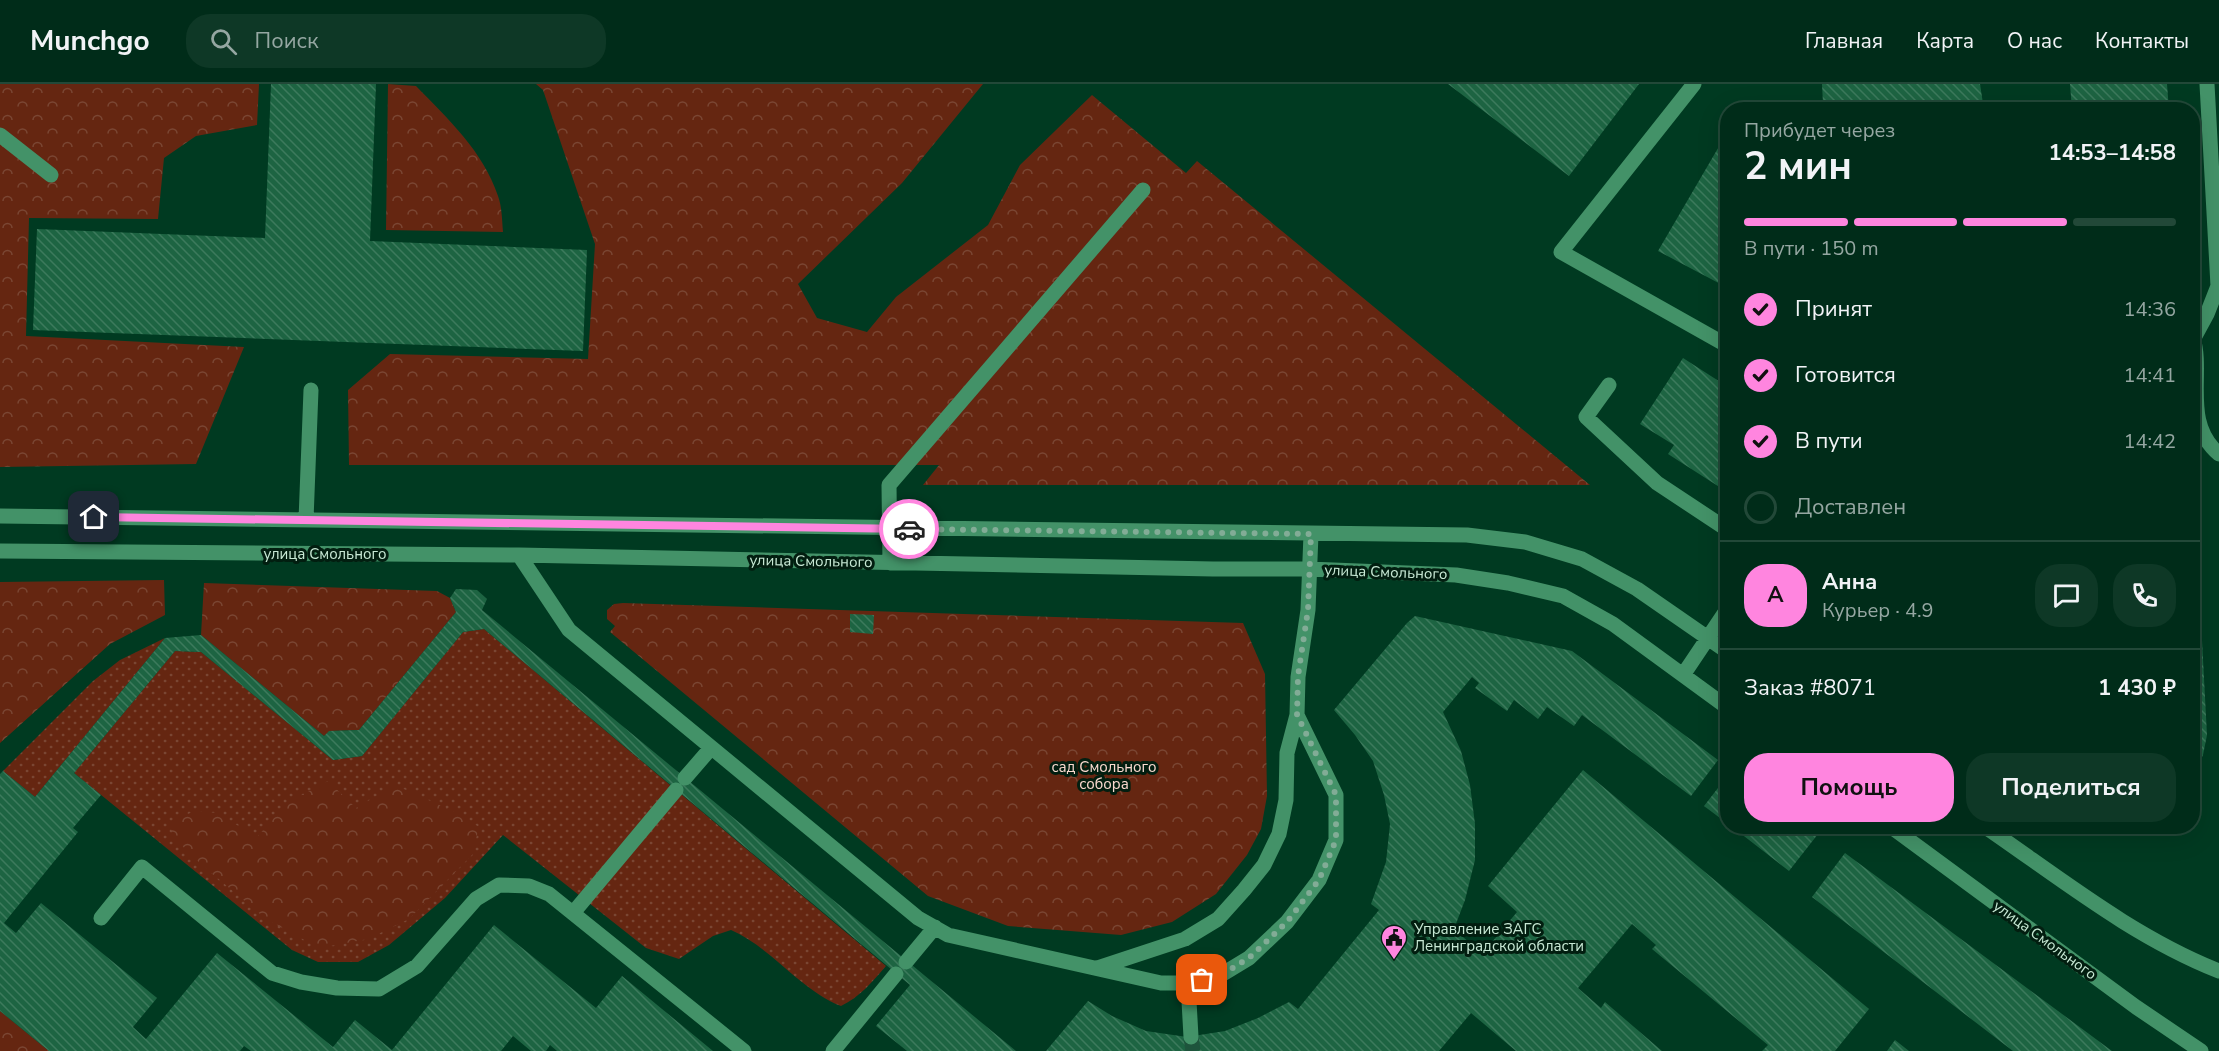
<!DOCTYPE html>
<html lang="ru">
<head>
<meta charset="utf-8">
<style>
	:root { --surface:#002c19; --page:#0e3826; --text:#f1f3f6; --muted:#95a7a2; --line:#224838; --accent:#ff85df }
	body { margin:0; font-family:"Nunito Sans",sans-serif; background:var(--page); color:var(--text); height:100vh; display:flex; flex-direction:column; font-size:22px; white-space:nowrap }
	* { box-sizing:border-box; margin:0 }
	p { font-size:20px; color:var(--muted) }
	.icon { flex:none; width:33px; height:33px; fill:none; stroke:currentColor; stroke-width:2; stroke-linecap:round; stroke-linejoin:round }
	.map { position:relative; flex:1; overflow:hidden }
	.side { position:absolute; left:1720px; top:18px; width:480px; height:732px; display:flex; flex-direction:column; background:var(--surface); border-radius:24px; box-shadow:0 6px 24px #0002,0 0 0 2px var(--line) }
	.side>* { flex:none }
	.pin { position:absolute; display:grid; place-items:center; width:51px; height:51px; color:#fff; margin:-26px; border-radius:12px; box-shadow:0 3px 9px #0006 }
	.courier { position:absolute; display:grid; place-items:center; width:60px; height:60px; margin:-30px; border:4px solid #ff85df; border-radius:50%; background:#fff; color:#222; box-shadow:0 2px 8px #0007 }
	.overview em { font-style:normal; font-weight:700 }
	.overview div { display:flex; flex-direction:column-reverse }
	.overview { display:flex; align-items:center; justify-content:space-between; height:102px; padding:0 24px }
	h1 { font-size:39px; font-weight:700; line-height:45px }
	.bar { display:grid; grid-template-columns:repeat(4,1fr); gap:9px 6px; align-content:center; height:72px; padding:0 24px }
	.bar i { height:8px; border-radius:4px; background:var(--line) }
	.bar .on { background:var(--accent) }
	.bar p { grid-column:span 4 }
	.line { display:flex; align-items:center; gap:15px; padding:0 24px; border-top:2px solid var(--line) }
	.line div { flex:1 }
	.round { display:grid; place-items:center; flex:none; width:63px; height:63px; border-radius:24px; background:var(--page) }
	ol { padding:0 24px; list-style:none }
	li { display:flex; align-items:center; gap:18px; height:66px }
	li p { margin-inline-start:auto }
	li .icon { padding:6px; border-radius:50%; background:var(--accent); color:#111; stroke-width:4 }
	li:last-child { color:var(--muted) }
	li i { width:33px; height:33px; border:3px solid var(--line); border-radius:50% }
	.primary-button { display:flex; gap:12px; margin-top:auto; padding:12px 24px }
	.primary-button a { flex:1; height:69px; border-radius:24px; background:var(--accent); color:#111; font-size:24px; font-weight:700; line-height:69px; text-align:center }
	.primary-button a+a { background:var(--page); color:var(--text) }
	header { display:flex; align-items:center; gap:36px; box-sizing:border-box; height:84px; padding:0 30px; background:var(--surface); border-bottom:2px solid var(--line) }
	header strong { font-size:28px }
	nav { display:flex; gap:33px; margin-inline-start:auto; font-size:21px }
	.search { width:420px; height:54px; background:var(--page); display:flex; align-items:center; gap:15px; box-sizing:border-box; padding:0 21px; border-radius:24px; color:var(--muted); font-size:22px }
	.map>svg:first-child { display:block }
	.grass { fill:url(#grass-dots) }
	.forest { fill:url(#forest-crowns) }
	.building { fill:url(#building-back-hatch) }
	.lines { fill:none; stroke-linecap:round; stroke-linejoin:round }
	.minor-tunnel { stroke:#1e543c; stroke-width:15; stroke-dasharray:15 8; stroke-linecap:butt }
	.minor { stroke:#439268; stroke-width:15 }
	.done { stroke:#82ac96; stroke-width:6; stroke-dasharray:0 10.8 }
	.route { stroke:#ff85df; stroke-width:8 }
	.labels { text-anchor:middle; stroke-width:6; stroke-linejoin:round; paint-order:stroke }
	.street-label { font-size:15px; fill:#c8e9d5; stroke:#021e10 }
	.park-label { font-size:15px; fill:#fbdad0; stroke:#021e10 }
	.poi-label { font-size:15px; fill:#c8e9d5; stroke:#021e10; text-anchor:start }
</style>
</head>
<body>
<header>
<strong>Munchgo</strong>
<div class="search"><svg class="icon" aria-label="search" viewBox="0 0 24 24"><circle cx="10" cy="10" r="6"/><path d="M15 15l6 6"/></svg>Поиск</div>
<nav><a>Главная</a><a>Карта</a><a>О нас</a><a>Контакты</a></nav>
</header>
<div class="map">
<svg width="2219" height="967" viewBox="0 0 2219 967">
	<defs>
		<pattern id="grass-dots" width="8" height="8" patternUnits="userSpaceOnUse" patternTransform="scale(1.5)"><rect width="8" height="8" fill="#652611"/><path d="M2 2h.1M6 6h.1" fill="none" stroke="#7a4633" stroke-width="1.8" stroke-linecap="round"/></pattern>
		<pattern id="forest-crowns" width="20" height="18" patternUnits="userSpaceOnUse" patternTransform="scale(1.5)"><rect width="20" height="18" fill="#652611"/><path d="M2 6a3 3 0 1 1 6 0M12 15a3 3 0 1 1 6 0" fill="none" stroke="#7a4633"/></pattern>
		<pattern id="building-back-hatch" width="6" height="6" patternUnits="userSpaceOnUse" patternTransform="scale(1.5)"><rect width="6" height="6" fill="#1d6442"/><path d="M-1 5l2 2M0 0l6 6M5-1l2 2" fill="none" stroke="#3c7a5c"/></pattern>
	</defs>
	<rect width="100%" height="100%" fill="#003a21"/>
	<path class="grass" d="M484,545L886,882C872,898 860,913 841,922C799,905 772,864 731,846L713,852L679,875L646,864L503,751L445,814L389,861L358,878H318L292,866L74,689L175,567L201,568L333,676L362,672L463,548Z
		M165,554L35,713L3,687L93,597L120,576Z"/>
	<path class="forest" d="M0,0H259L257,41L196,52L164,74L158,135L29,134L26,252L244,263L196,380L0,383Z
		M388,0L416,2C448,35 483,67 498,112C502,123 502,136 503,148L386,146Z
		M536,0H983L902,99L798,200L817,234L867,248L896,213L988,141L1020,81L1092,11L1186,89L1197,77L1590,401H923L939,381H349L348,306L390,270L588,275L595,160L543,6Z
		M164,496L165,531L110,560L0,659V498Z
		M204,499L437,507L450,514L456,528L359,646L330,647L324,652L201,551Z
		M623,519L1243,539L1265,590L1267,712L1261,745L1247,771L1216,810L1172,838L1121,851L1008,842L928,812L610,548L615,542L607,535V526L614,520Z
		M328,697L356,724L395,701L455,728L479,743L472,771L409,835L368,855L319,864L266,835L202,781L174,754L169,738L195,727L217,729L257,753L287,719Z
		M0,927L49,967H0Z"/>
	<path class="building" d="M271,0H376L370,157L587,166L583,267L33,246L37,145L265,154Z
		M1448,0H1639L1569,92Z
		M1822,0H1980L1984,26H1819L1823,20Z
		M2070,0H2167L2169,26H2072Z
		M1728,47V204L1658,167Z
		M1683,274L1728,303V398L1726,397L1721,404L1668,370L1674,361L1640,340Z
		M2193,423H2195L2207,651L2203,671L2193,691Z
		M456,505L477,506L487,515L482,526L1016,967H907L876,942L910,901L484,545L463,548L362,672L333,676L201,568L175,567L74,689L101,711L73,744L78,748L4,839L16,849L41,819L157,914L133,943L146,955L217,869L333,963L355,936L392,966L494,841L596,924L622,892L713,967H557L550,961L546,967H531L513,952L501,967H251L244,962L240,967H49L0,927V690L3,687L35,713L165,554L201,551L324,652L329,647L359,646L456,528L450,514Z
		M850,530L874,531L873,550L850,548Z
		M1415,532L1572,567L1718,676L1691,712L1582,631L1574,642L1547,623L1538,635L1514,616L1507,627L1475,604L1479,599L1472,593L1443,628L1461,667L1470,701L1475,740V776L1465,816L1454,845L1482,870L1517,828L1488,802L1583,686L1869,925L1835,967H1762L1768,961L1652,865L1656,861L1632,840L1578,904L1601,924L1605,918L1662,967H1516L1471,929L1439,967H1046L1088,917L1112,932L1146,947L1187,953L1225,947L1258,934L1289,918L1298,925L1379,826L1371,820L1386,778L1390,740L1384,711L1373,677L1355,651L1334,626L1407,539Z
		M1728,691V740L1704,722Z
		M1731,742H1808L1818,750L1789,787Z
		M1845,769L2112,967H2013L1812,813Z
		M1895,956L1909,967H1887Z"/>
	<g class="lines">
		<path class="minor-tunnel" d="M1191,953L1193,967"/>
		<path class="minor" d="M1694,0L1561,168L1728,262
			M0,51L51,91
			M2193,254C2204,290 2182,339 2219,370
			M2194,254L2207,230L2218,202L2207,0
			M1609,301L1586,333L1657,399L1728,446
			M0,432L1467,451L1525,458L1582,475L1637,505L1728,568
			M306,436L311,306
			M0,467L519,471L1213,485H1309L1456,491L1508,499L1563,512L1613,540L1728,624
			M519,471L569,546L918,834L948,851L1161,899H1188L1216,894L1249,874L1287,838L1319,796L1336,756V711L1297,631L1298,593L1308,526L1311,450
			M890,479L889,401L1143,106
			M1683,591L1728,524
			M685,694L711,664
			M1890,742L2136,923L2201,967
			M1984,742C2060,794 2133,853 2219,887
			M573,829L676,706
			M101,834L142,783L272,889L301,898L337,904L379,905L417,882L476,815L499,801L529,802L549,810L744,967
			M906,878L935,843
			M1097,884L1185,855L1218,835L1244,806L1264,781L1279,750L1286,716L1287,669L1297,631
			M1188,899L1191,953
			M833,967L896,890"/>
	</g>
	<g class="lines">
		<path class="done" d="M909,445L1311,450L1308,526L1298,592L1297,631L1336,711V756L1319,796L1287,838L1249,874L1216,894L1202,896"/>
		<path class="route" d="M94,433L909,445"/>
	</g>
	<defs>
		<symbol id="civic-pin" viewBox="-11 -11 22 30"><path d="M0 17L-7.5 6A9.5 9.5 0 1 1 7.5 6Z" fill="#ff85df" stroke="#021e10"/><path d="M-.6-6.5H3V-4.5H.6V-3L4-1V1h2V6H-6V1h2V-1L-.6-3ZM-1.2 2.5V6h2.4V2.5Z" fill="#111"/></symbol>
	</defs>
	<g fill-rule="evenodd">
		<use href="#civic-pin" x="1379" y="839" width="30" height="40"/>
	</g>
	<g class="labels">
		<g class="street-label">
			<text x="325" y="475">улица Смольного</text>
			<text transform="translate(811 477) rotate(1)" y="5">улица Смольного</text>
			<text transform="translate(1386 488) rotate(2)" y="5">улица Смольного</text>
			<text transform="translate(2045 856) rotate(36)" y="5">улица Смольного</text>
		</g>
		<g class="park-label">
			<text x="1104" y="688">сад Смольного<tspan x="1104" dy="17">собора</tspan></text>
		</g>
		<g class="poi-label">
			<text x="1414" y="850">Управление ЗАГС<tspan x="1414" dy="17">Ленинградской области</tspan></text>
		</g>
	</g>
</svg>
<div class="pin" style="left:1202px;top:896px;background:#ea580c"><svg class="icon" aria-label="bag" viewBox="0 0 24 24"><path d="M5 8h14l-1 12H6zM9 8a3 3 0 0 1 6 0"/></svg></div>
<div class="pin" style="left:94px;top:433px;background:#1f2937"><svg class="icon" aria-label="home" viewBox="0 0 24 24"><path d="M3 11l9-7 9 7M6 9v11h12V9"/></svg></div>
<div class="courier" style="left:909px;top:445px"><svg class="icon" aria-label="car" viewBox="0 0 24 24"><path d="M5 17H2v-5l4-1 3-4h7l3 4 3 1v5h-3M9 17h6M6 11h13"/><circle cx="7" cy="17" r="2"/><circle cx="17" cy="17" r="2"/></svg></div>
<section class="side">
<div class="overview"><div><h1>2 мин</h1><p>Прибудет через</p></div><em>14:53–14:58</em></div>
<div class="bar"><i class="on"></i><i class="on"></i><i class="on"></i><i></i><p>В пути · 150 m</p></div>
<ol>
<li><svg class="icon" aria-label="check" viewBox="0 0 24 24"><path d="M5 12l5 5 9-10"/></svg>Принят<p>14:36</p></li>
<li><svg class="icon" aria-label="check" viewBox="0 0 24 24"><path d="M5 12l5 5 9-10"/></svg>Готовится<p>14:41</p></li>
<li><svg class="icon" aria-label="check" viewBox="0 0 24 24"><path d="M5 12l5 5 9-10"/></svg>В пути<p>14:42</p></li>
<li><i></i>Доставлен</li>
</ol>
<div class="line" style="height:108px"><b class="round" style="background:var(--accent);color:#111">А</b><div><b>Анна</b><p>Курьер · 4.9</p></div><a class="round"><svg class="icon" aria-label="chat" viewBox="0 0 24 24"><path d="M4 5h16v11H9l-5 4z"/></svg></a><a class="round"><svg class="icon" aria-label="phone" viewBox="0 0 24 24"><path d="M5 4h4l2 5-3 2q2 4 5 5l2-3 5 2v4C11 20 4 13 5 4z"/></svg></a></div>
<div class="line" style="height:78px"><div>Заказ #8071</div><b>1 430 ₽</b></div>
<div class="primary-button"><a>Помощь</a><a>Поделиться</a></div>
</section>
</div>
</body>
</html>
